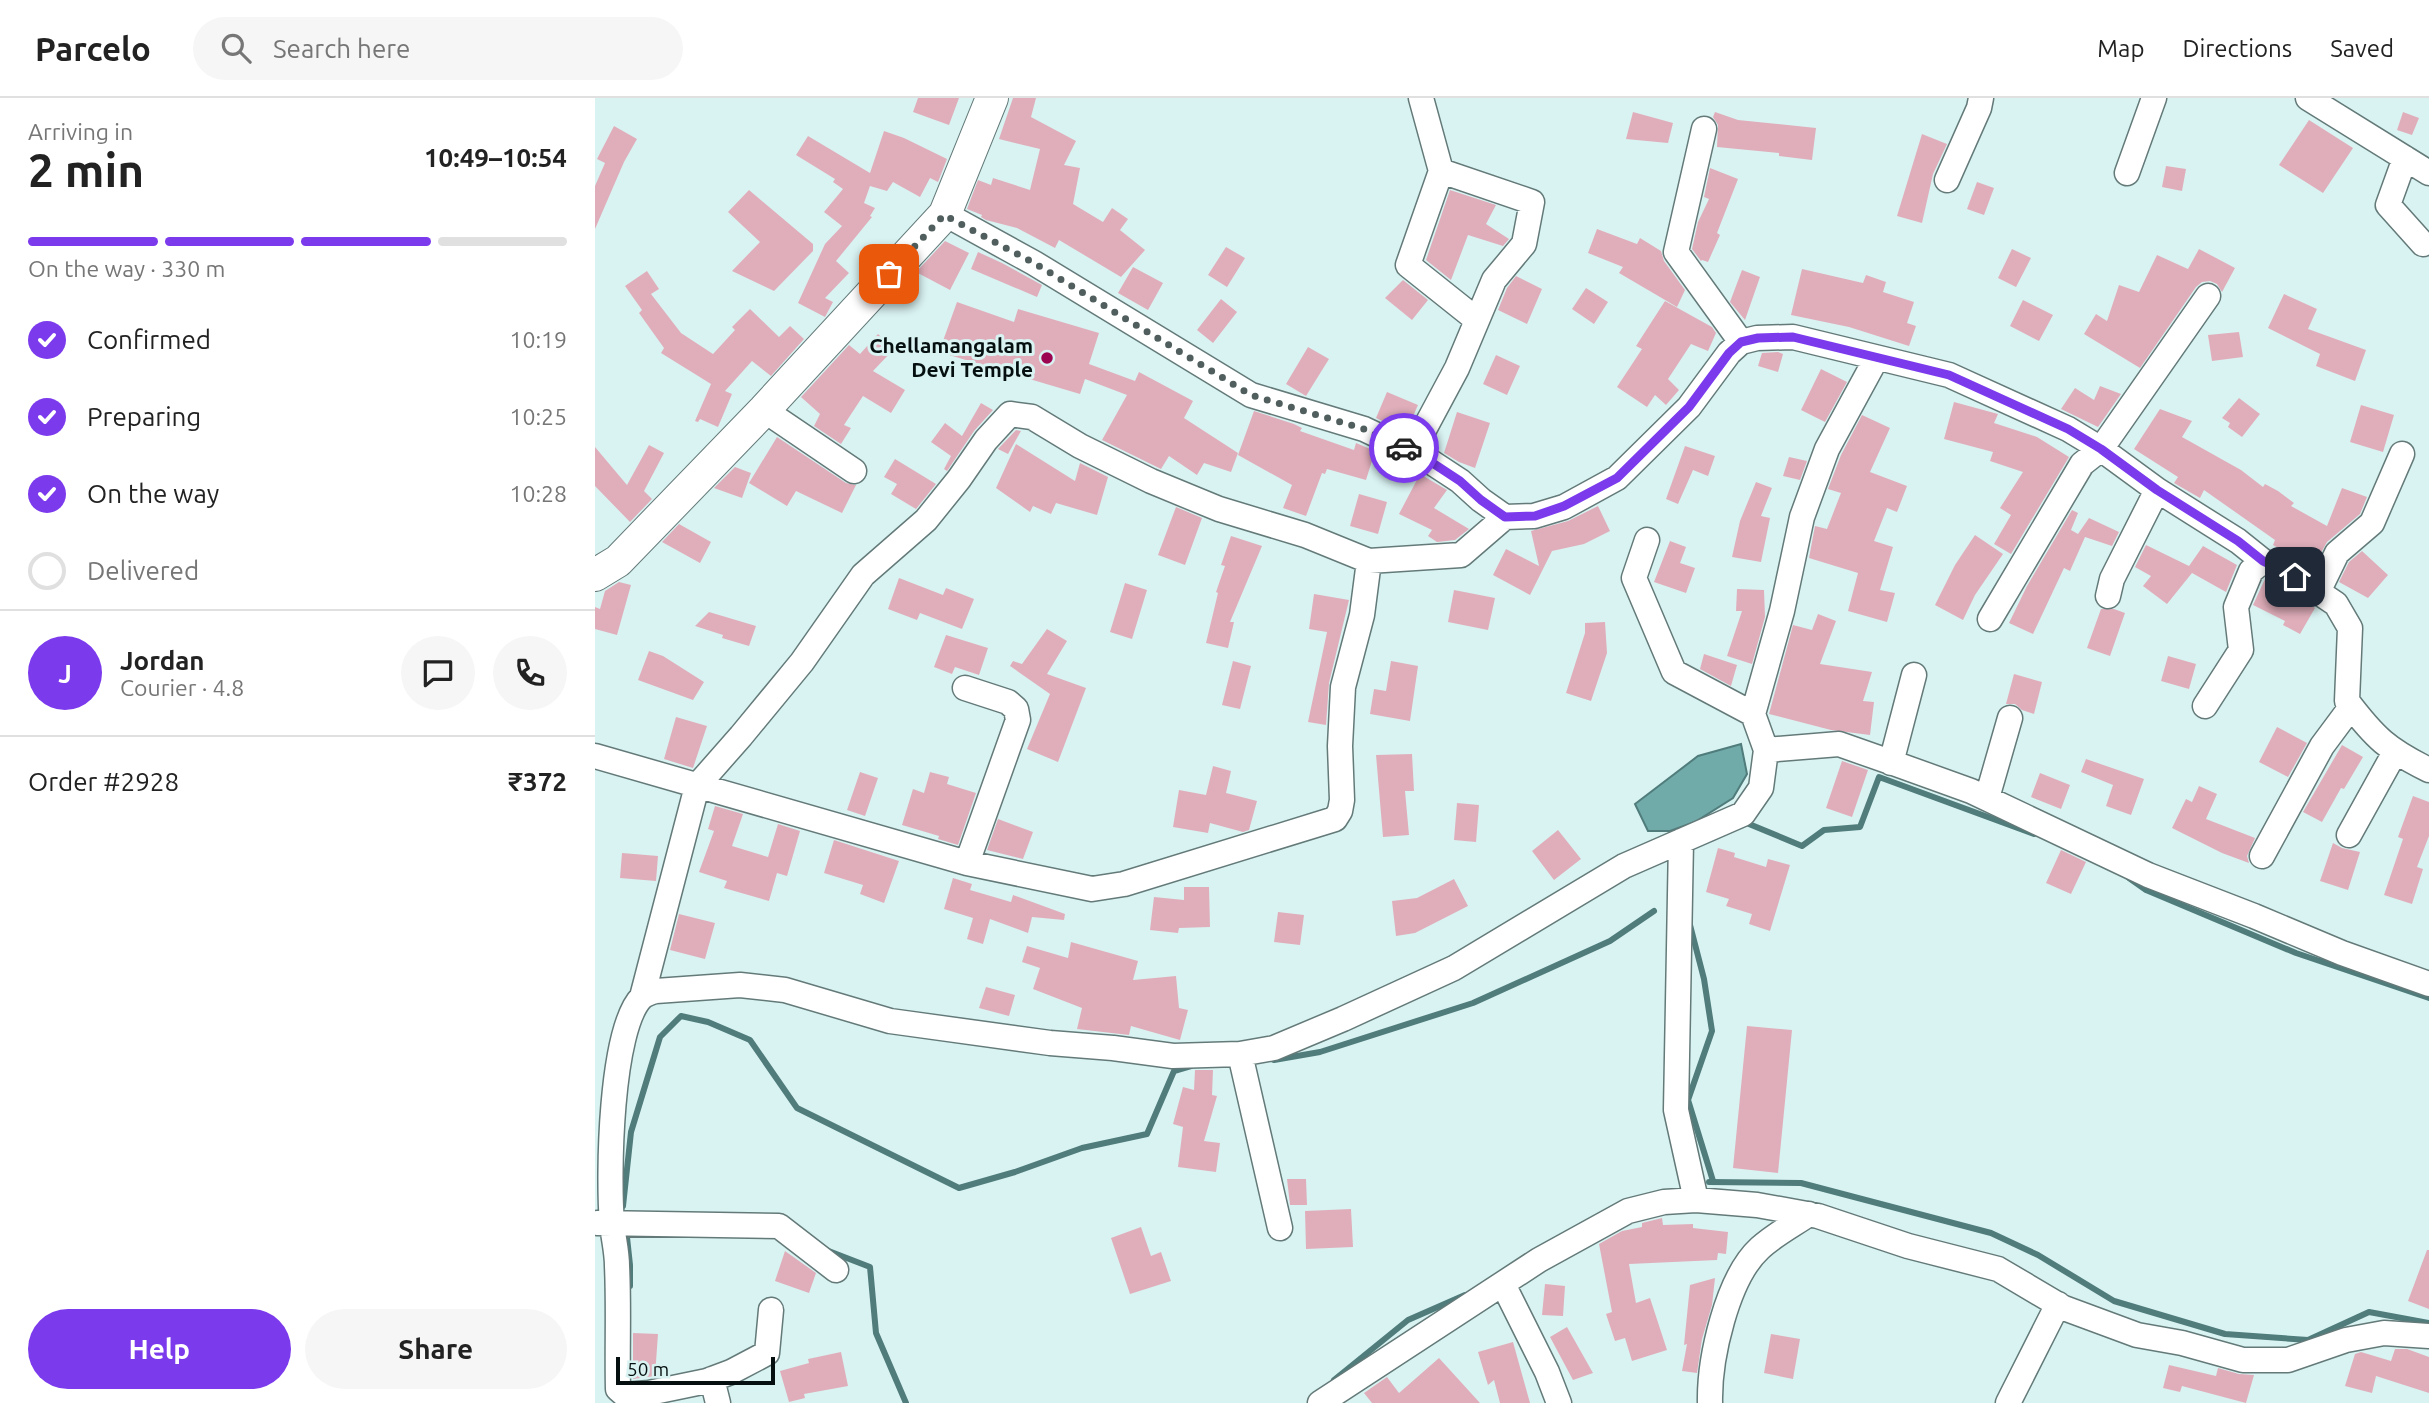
<!DOCTYPE html>
<html lang="en">
<head>
<meta charset="utf-8">
<style>
	:root { --surface:#fff; --page:#f6f6f6; --text:#222; --muted:#767676; --line:#e0e0e0; --accent:#7c3aed }
	body { margin:0; font-family:Ubuntu,sans-serif; background:var(--page); color:var(--text); height:100vh; display:flex; flex-direction:column; font-size:26px; white-space:nowrap }
	* { box-sizing:border-box; margin:0 }
	p { font-size:23px; color:var(--muted) }
	.icon { flex:none; width:38px; height:38px; fill:none; stroke:currentColor; stroke-width:2; stroke-linecap:round; stroke-linejoin:round }
	.map { position:relative; flex:1; overflow:hidden }
	.panel { display:flex; flex-direction:column; background:var(--surface); width:595px }
	.panel>* { flex:none }
	.scale { position:absolute; left:21px; bottom:18px; width:159px; box-sizing:border-box; padding-left:7px; border:4px solid #060f0f; border-top:0; font-size:19px; line-height:24px; white-space:nowrap; color:#060f0f; -webkit-text-stroke:5px #d9f3f2; paint-order:stroke }
	.pin { position:absolute; display:grid; place-items:center; width:60px; height:60px; color:#fff; margin:-30px; border-radius:14px; box-shadow:0 4px 10px #0006 }
	.courier { position:absolute; display:grid; place-items:center; width:70px; height:70px; margin:-35px; border:5px solid #7c3aed; border-radius:50%; background:#fff; color:#222; box-shadow:0 2px 9px #0007 }
	.head em { font-style:normal; font-weight:700 }
	.head div { display:flex; flex-direction:column-reverse }
	.head { display:flex; align-items:center; justify-content:space-between; height:119px; padding:0 28px }
	h1 { font-size:46px; font-weight:700; line-height:52px }
	.bar { display:grid; grid-template-columns:repeat(4,1fr); gap:10px 7px; align-content:center; height:84px; padding:0 28px }
	.bar i { height:9px; border-radius:5px; background:var(--line) }
	.bar .active { background:var(--accent) }
	.bar p { grid-column:span 4 }
	.line { display:flex; align-items:center; gap:18px; padding:0 28px; border-top:2px solid var(--line) }
	.line div { flex:1 }
	.round { display:grid; place-items:center; flex:none; width:74px; height:74px; border-radius:37px; background:var(--page) }
	ol { padding:0 28px; list-style:none }
	li { display:flex; align-items:center; gap:21px; height:77px }
	li p { margin-inline-start:auto }
	li .icon { padding:7px; border-radius:50%; background:var(--accent); color:#fff; stroke-width:4 }
	li:last-child { color:var(--muted) }
	li i { width:38px; height:38px; border:4px solid var(--line); border-radius:50% }
	.cta { display:flex; gap:14px; margin-top:auto; padding:14px 28px }
	.cta a { flex:1; height:80px; border-radius:42px; background:var(--accent); color:#fff; font-size:28px; font-weight:700; line-height:80px; text-align:center }
	.cta a+a { background:var(--page); color:var(--text) }
	header { display:flex; align-items:center; gap:42px; box-sizing:border-box; height:98px; padding:0 35px; background:var(--surface); border-bottom:2px solid var(--line) }
	header strong { font-size:33px }
	nav { display:flex; gap:38px; margin-inline-start:auto; font-size:24px }
	.search { width:490px; height:63px; background:var(--page); display:flex; align-items:center; gap:18px; box-sizing:border-box; padding:0 24px; border-radius:38px; color:var(--muted); font-size:26px }
	main { display:flex; flex:1; min-height:0 }
	.map>svg:first-child { display:block }
	.water { fill:#70abaa; stroke:#507c7c; stroke-width:2 }
	.lines { fill:none; stroke-linecap:round; stroke-linejoin:round }
	.stream { stroke:#507c7c; stroke-width:6 }
	.building { fill:#e0aebb }
	.minor-casing { stroke:#637a79; stroke-width:27 }
	.major-casing { stroke:#637a79; stroke-width:34 }
	.minor { stroke:#fff; stroke-width:24 }
	.major { stroke:#fff; stroke-width:32 }
	.done { stroke:#505f5e; stroke-width:7; stroke-dasharray:0 12.6 }
	.route { stroke:#7c3aed; stroke-width:9 }
	.poi-dot { fill:#9c0551; stroke:#d9f3f2; stroke-width:2.5 }
	.labels { text-anchor:middle; stroke-width:6; stroke-linejoin:round; paint-order:stroke }
	.poi-label { font-size:21px; font-weight:bold; fill:#060f0f; stroke:#d9f3f2; text-anchor:end }
</style>
</head>
<body>
<header>
<strong>Parcelo</strong>
<div class="search"><svg class="icon" aria-label="search" viewBox="0 0 24 24"><circle cx="10" cy="10" r="6"/><path d="M15 15l6 6"/></svg>Search here</div>
<nav><a>Map</a><a>Directions</a><a>Saved</a></nav>
</header>
<main>
<section class="panel">
<div class="head"><div><h1>2 min</h1><p>Arriving in</p></div><em>10:49–10:54</em></div>
<div class="bar"><i class="active"></i><i class="active"></i><i class="active"></i><i></i><p>On the way · 330 m</p></div>
<ol>
<li><svg class="icon" aria-label="check" viewBox="0 0 24 24"><path d="M5 12l5 5 9-10"/></svg>Confirmed<p>10:19</p></li>
<li><svg class="icon" aria-label="check" viewBox="0 0 24 24"><path d="M5 12l5 5 9-10"/></svg>Preparing<p>10:25</p></li>
<li><svg class="icon" aria-label="check" viewBox="0 0 24 24"><path d="M5 12l5 5 9-10"/></svg>On the way<p>10:28</p></li>
<li><i></i>Delivered</li>
</ol>
<div class="line" style="height:126px"><b class="round" style="background:var(--accent);color:#fff">J</b><div><b>Jordan</b><p>Courier · 4.8</p></div><a class="round"><svg class="icon" aria-label="chat" viewBox="0 0 24 24"><path d="M4 5h16v11H9l-5 4z"/></svg></a><a class="round"><svg class="icon" aria-label="phone" viewBox="0 0 24 24"><path d="M5 4h4l2 5-3 2q2 4 5 5l2-3 5 2v4C11 20 4 13 5 4z"/></svg></a></div>
<div class="line" style="height:91px"><div>Order #2928</div><b>₹372</b></div>
<div class="cta"><a>Help</a><a>Share</a></div>
</section>
<div class="map">
<svg width="1834" height="1305" viewBox="0 0 1834 1305">
	<rect width="100%" height="100%" fill="#d9f3f2"/>
	<path class="water" d="M1146,646L1152,676L1138,700L1100,724L1075,733H1053L1040,706L1103,658Z"/>
	<g class="lines">
		<path class="stream" d="M1154,726L1207,748L1229,732L1265,729L1284,679L1439,736
			M1534,780L1551,792L1701,855L1834,900
			M1095,827L1109,881L1117,933L1093,1002L1118,1083
			M679,962L725,954L878,905L1015,843L1059,813
			M1114,1084L1206,1085L1396,1135L1443,1157L1519,1203L1630,1236L1713,1242L1774,1214L1834,1225
			M28,1108L36,1034L65,939L86,918L113,924L155,942L202,1010L364,1090L420,1074L487,1050L552,1036L579,973L596,968
			M31,1130L35,1167V1188
			M231,1152L275,1169L281,1235L311,1305
			M739,1282L813,1222L870,1197"/>
	</g>
	<path class="building" d="M323,0H364L354,27L318,14Z
		M418,0H441L436,19L481,43L469,67L485,70L478,106L508,124L517,110L533,121L525,132L550,152L526,179L464,142L460,150L422,130L391,122L386,119L387,117L372,111L383,82L396,87L398,80L435,92L445,51L404,41Z
		M1038,14L1078,25L1073,45L1031,41Z
		M1120,14L1143,22L1221,30L1217,62L1184,58V55L1122,49L1123,27L1118,19Z
		M1808,14L1824,20L1817,37L1802,32Z
		M1714,22L1758,50L1728,95L1684,67Z
		M19,28L42,41L29,64L0,131V88L10,65L2,61Z
		M289,33L309,40L352,61L343,84L335,80L325,99L298,84L292,93L275,88L269,105L280,110L275,118L277,119L241,163L254,175L230,200L238,204L230,219L203,205L230,146L247,128L229,114L248,91L238,84L240,81L201,57L213,38L275,75Z
		M1327,36L1352,46L1338,76L1327,125L1302,118Z
		M1571,68L1591,71L1587,93L1567,89Z
		M1115,70L1143,81L1122,135L1125,137L1113,164L1107,162L1106,163L1097,151L1103,124L1114,101L1109,99Z
		M1382,84L1399,90L1389,117L1372,111Z
		M154,92L218,146V153L179,193L137,173L165,144L133,114Z
		M855,92L901,107L891,126L914,141L908,148L873,137L856,182L831,162Z
		M1002,131L1042,146L1045,140L1066,153L1069,163L1090,192L1082,209L1024,175L1028,169L993,155Z
		M350,143L374,155L355,192L321,174Z
		M631,149L650,160L632,189L613,177Z
		M1417,151L1436,160L1421,189L1403,180Z
		M1604,151L1640,170L1627,194L1622,186L1615,183L1607,184L1601,189L1545,270L1489,236L1501,216L1512,223L1524,187L1544,194L1562,157L1593,171Z
		M383,154L407,165L447,187L442,199L376,171Z
		M538,169L568,185L553,212L523,195Z
		M1207,171L1268,185L1271,177L1291,184L1288,194L1319,204L1312,225L1321,228L1314,248L1254,229L1196,217Z
		M1147,172L1165,179L1150,222L1135,204Z
		M52,173L64,191L56,196L86,235L118,256L140,232L137,229L155,211L184,239L195,228L209,241L176,278L157,263L130,293L137,296L123,329L105,321L103,324L100,323L116,286L66,255L69,250L44,215L47,212L30,188Z
		M921,178L947,191L932,226L903,212L912,190Z
		M808,182L833,202L817,222L790,200Z
		M991,190L1013,204L999,226L977,211Z
		M1689,196L1722,211L1713,231L1771,252L1760,283L1721,268L1725,256L1673,230Z
		M626,201L642,214L618,245L602,232Z
		M1428,202L1458,217L1444,243L1415,228Z
		M1070,203L1117,229L1121,235L1113,253L1096,246L1073,281L1084,292L1071,307L1060,297L1052,309L1022,289L1047,251L1041,248Z
		M362,204L419,224L423,211L504,235L494,266L540,283L544,274L598,303L589,320L643,355L636,374L609,365L602,377L574,358L566,371L507,342L532,297L490,281L485,296L344,254Z
		M1644,234L1648,259L1617,263L1613,237Z
		M283,236L299,251L278,273L310,292L296,315L268,298L249,327L256,330L246,346L219,328L225,316L206,299L254,247L265,256Z
		M713,249L734,261L711,298L691,286Z
		M1183,254L1188,256L1183,274L1163,268L1167,255Z
		M901,257L925,268L912,297L888,286Z
		M1226,271L1252,284L1230,324L1206,312Z
		M1505,288L1526,296L1503,329L1466,311L1480,290L1499,302Z
		M792,294L823,307L811,334L781,320Z
		M1644,300L1665,316L1647,339L1633,329L1635,325L1627,320Z
		M1359,304L1403,316L1399,325L1442,339L1474,359L1416,456L1399,446L1416,417L1405,410L1428,374L1395,363L1398,354L1349,341Z
		M386,305L398,312L379,333L352,373L349,371L356,358L336,344L350,325L367,338Z
		M1766,307L1799,317L1788,354L1755,344Z
		M1565,311L1597,323L1587,339L1646,372L1668,389L1670,386L1683,393L1699,405L1696,408L1732,428L1747,390L1772,399L1765,416L1732,444L1718,469L1678,447L1680,442L1609,392L1605,400L1579,385L1583,379L1539,351Z
		M659,313L699,326L707,330L705,333L759,352L761,345L780,353L771,382L732,371L730,376L727,375L711,418L688,410L697,387L643,357Z
		M862,314L895,325L880,370L864,364L849,355Z
		M1267,317L1295,330L1275,374L1312,388L1302,414L1292,410L1279,443L1298,449L1285,492L1300,495L1292,524L1253,513L1263,475L1214,460L1220,428L1232,431L1246,395L1233,391L1246,357Z
		M421,332L426,333L413,356L403,351Z
		M182,339L251,385L261,387L247,415L201,393L192,408L154,385Z
		M421,346L480,383L485,365L513,379L502,417L461,405L456,416L438,408L435,414L401,390Z
		M54,347L69,355L49,393L57,401L35,424L0,388V349L32,387Z
		M1090,348L1120,358L1113,378L1098,372L1083,406L1071,401Z
		M1194,359L1212,363L1205,382L1188,378Z
		M300,361L341,386L321,411L296,396L302,386L289,379Z
		M140,369L156,375L147,400L119,390Z
		M825,376L852,392L839,410L874,431L860,442L842,444L833,438L837,432L804,416Z
		M1161,384L1177,390L1166,418L1175,420L1166,464L1137,459L1145,423Z
		M764,396L792,404L783,436L755,428Z
		M1003,408L1015,433L989,446L957,453L935,497L898,477L911,451L944,468L936,433L973,423Z
		M581,409L607,420L590,467L563,457Z
		M1477,412L1483,415L1476,432L1483,436L1494,420L1524,434L1517,448L1490,439L1475,473L1469,470L1438,536L1414,525L1432,488Z
		M84,426L116,444L105,465L67,444Z
		M1380,437L1408,456L1380,497L1368,522L1340,507L1360,467Z
		M636,438L667,448L635,524H639L633,550L611,545L623,495L621,494L630,468L626,467Z
		M1075,443L1091,449L1085,465L1100,470L1091,495L1059,484Z
		M1551,447L1594,468L1608,448L1642,467L1631,494L1597,475L1572,506L1548,488L1556,478L1540,469Z
		M1767,453L1793,477L1773,500L1744,484L1754,464Z
		M304,480L348,497L351,490L379,501L367,531L325,515L322,522L293,511Z
		M1670,481L1694,492L1720,510L1705,536L1688,527L1690,523L1658,507Z
		M24,484L36,487L22,537L0,531V509L5,511L10,493Z
		M530,485L552,492L537,541L515,534Z
		M1142,491L1169,492L1170,519L1157,566L1132,558L1147,513H1141Z
		M859,492L900,500L893,532L853,524Z
		M719,496L754,502L734,585L731,627L713,624L732,534L714,531Z
		M1506,511H1519L1530,515L1515,558L1492,550Z
		M114,514L161,528L154,548L127,540L128,537L100,528Z
		M1223,516L1241,523L1225,566L1277,574L1268,603L1279,604L1275,637L1236,632L1174,616L1198,527L1217,532Z
		M1010,524L1012,555L996,603L971,595L990,535V525Z
		M452,531L472,543L452,576L491,590L463,664L432,651L455,596L415,568L418,563L427,566Z
		M351,537L393,550L384,577L360,569L357,576L339,569Z
		M54,553L68,558L109,584L98,602L43,582Z
		M1109,556L1142,567L1136,588L1105,571Z
		M1573,558L1601,566L1594,591L1566,583Z
		M638,563L656,568L645,611L627,607Z
		M796,563L823,568L815,623L775,616L779,591L791,593Z
		M1419,576L1447,584L1439,616L1427,612L1420,606H1411Z
		M81,619L112,628L98,670L69,661Z
		M1682,629L1712,645L1693,679L1664,664Z
		M1747,647L1768,659L1749,691L1746,690L1727,724L1708,714Z
		M817,656L819,693H810L814,737L788,739L781,657Z
		M1491,661L1549,681L1536,717L1511,708L1518,687L1486,674Z
		M1247,663L1273,672L1257,719L1231,710Z
		M618,668L636,673L631,695L662,703L654,732L648,734L615,725L613,735L578,729L584,692L611,697Z
		M265,674L283,680L270,718L252,712Z
		M335,674L354,679L352,686L381,695L363,747L343,741L344,738L307,727L318,691L329,695Z
		M1445,675L1475,687L1466,711L1436,699Z
		M1604,688L1622,696L1611,721L1660,740L1652,758L1654,765L1627,755L1577,730L1591,701L1597,704Z
		M1818,698L1834,704V738L1822,769L1828,771L1817,806L1789,797L1808,741L1803,739Z
		M862,705L884,707L881,744L859,742Z
		M120,708L148,716L137,748L173,759L183,726L205,733L192,778L182,775L174,803L129,790L132,783L104,774L119,733L113,731Z
		M403,721L438,734L428,761L392,752Z
		M963,732L986,761L959,782L937,753Z
		M239,742L304,763L289,805L265,796L268,787L229,775Z
		M1738,745L1747,750L1765,754L1753,792L1725,783Z
		M1123,750L1140,755L1139,759L1171,769L1173,761L1195,767L1175,833L1154,826L1157,816L1131,808L1134,801L1111,794Z
		M1466,752L1491,764L1476,796L1451,785Z
		M27,755L63,758L61,783L25,780Z
		M358,780L377,786L375,792L416,804L418,797L470,816L469,822L437,819L433,835L395,821L388,846L372,841L378,820L349,811Z
		M859,781L873,808L820,835L801,838L797,803L822,800Z
		M589,789H614L615,829L584,830L583,835L555,832L559,799L589,802Z
		M683,814L709,817L705,847L679,844Z
		M84,816L120,825L110,861L75,852Z
		M476,844L543,863L538,882L581,878L584,910L593,912L585,942L536,928L534,937L482,931L487,910L438,891L445,870L427,864L432,848L473,860Z
		M391,889L420,897L414,918L384,910Z
		M1152,928L1197,932L1183,1075L1138,1070Z
		M600,972H618L617,997L622,998L609,1043L625,1045L621,1074L583,1069L588,1029L578,1026L588,989L599,992Z
		M692,1081H711L712,1107H695Z
		M756,1111L758,1149L711,1151L710,1113Z
		M1067,1120L1068,1127L1098,1126V1130L1133,1134L1131,1156L1123,1155L1122,1162L1034,1166L1041,1205L1055,1200L1072,1252L1037,1263L1030,1240L1020,1243L1011,1216L1017,1214L1004,1146L1027,1133L1047,1129V1125Z
		M546,1129L556,1158L566,1154L576,1183L535,1196L516,1140Z
		M1832,1152H1834V1211L1813,1203Z
		M190,1153L221,1175L214,1195L180,1183Z
		M1120,1180L1117,1207L1107,1241L1102,1275L1087,1273L1092,1246L1089,1247L1095,1187Z
		M950,1186L970,1188L968,1218L947,1217Z
		M972,1229L998,1275L978,1282L955,1239Z
		M38,1235L63,1236L60,1278L38,1281Z
		M1176,1236L1205,1241L1198,1281L1169,1275Z
		M918,1244L935,1305H905L899,1282L893,1287L883,1254Z
		M1800,1251H1812L1834,1259V1295L1781,1278L1777,1295L1750,1288L1760,1256L1766,1254L1796,1263Z
		M246,1254L253,1288L209,1296L210,1300L194,1304L185,1273L214,1265L213,1261Z
		M844,1260L885,1305H777L769,1295L792,1279L804,1295Z
		M1574,1267L1621,1278L1623,1270L1644,1276L1659,1277L1651,1305L1587,1288L1585,1294L1568,1290Z"/>
	<g class="lines">
		<defs>
			<path id="minor" d="M1713,0L1834,75
				M1109,31L1081,154L1146,244
				M1810,60L1793,107L1828,146
				M846,73L813,167L882,222
				M1532,75L1559,0
				M1352,82L1384,10L1386,0
				M350,116L439,165L656,297L769,331L830,360L865,383L886,402L910,419L939,418L969,409L1022,380L1094,309L1134,255L1146,244L1162,240L1198,239L1354,277L1473,331L1506,351L1562,392L1643,443L1668,463L1701,479L1741,506L1755,530L1752,603C1780,640 1793,652 1834,672
				M169,312L259,373
				M817,354L862,270L899,182L929,146L937,104L846,73L826,0
				M1052,442L1039,480L1079,574L1158,616
				M774,463L866,457L910,419
				M1723,494L1742,455L1777,425L1807,356
				M1513,498L1517,481L1562,392
				M1395,521L1487,366L1506,351L1613,198
				M370,590L413,604L421,611L423,622L372,765
				M1610,608L1646,552L1641,509L1656,473L1668,463
				M1171,652L1158,616L1187,513L1207,419L1232,351L1281,261
				M0,658L372,765L497,791L529,786L740,721L745,713L747,702L745,648L748,589L767,517L774,463L710,437L624,411L556,383L485,348L437,319L415,316L391,342L364,381L331,422L268,477L207,564L146,638L102,688L47,899
				M1296,665L1319,577
				M1392,700L1415,620
				M1754,737L1800,654
				M1086,743L1081,1012L1101,1102
				M1667,758L1727,648L1756,609
				M645,956L685,1130
				M2,1125L184,1128L241,1172
				M908,1186L952,1274L964,1305
				M176,1212L172,1255L136,1274L112,1283L54,1295L30,1297L23,1291C22,1250 24,1209 22,1168C22,1153 18,1139 17,1125C13,1080 15,930 47,899C51,896 57,894 61,893L145,887L190,892L295,923L455,945L518,950L578,958L645,956L679,950L748,921L859,870L1029,768L1148,716L1166,690L1171,652L1244,646L1301,666L1376,693L1553,777L1659,818L1747,855L1834,886
				M117,1281L123,1305
				M725,1305L944,1162L1033,1113L1069,1104L1101,1102L1162,1107L1223,1118L1313,1148L1403,1171L1469,1210L1542,1237L1587,1245L1648,1262H1693L1751,1242L1789,1235L1834,1238
				M1115,1305C1114,1261 1132,1180 1165,1150C1179,1137 1198,1127 1214,1116
				M1413,1305L1463,1206"/>
			<path id="major" d="M0,477L23,463L169,312L350,116L397,0"/>
		</defs>
		<use href="#minor" class="minor-casing"/>
		<use href="#major" class="major-casing"/>
		<use href="#minor" class="minor"/>
		<use href="#major" class="major"/>
	</g>
	<g class="lines">
		<path class="done" d="M294,176L349,117L439,165L656,297L769,331L809,350"/>
		<path class="route" d="M809,350L830,360L865,383L886,402L910,419L940,418L969,408L1022,380L1094,309L1134,255L1146,244L1163,240L1198,239L1354,277L1473,331L1506,351L1562,392L1643,443L1668,463L1700,479"/>
	</g>
	<circle class="poi-dot" cx="452" cy="260" r="7"/>
	<g class="labels">
		<g class="poi-label">
			<text x="438" y="255">Chellamangalam<tspan x="438" dy="24">Devi Temple</tspan></text>
		</g>
	</g>
</svg>
<div class="scale">50 m</div>
<div class="pin" style="left:294px;top:176px;background:#ea580c"><svg class="icon" aria-label="bag" viewBox="0 0 24 24"><path d="M5 8h14l-1 12H6zM9 8a3 3 0 0 1 6 0"/></svg></div>
<div class="pin" style="left:1700px;top:479px;background:#1f2937"><svg class="icon" aria-label="home" viewBox="0 0 24 24"><path d="M3 11l9-7 9 7M6 9v11h12V9"/></svg></div>
<div class="courier" style="left:809px;top:350px"><svg class="icon" aria-label="car" viewBox="0 0 24 24"><path d="M5 17H2v-5l4-1 3-4h7l3 4 3 1v5h-3M9 17h6M6 11h13"/><circle cx="7" cy="17" r="2"/><circle cx="17" cy="17" r="2"/></svg></div>
</div>
</main>
</body>
</html>
